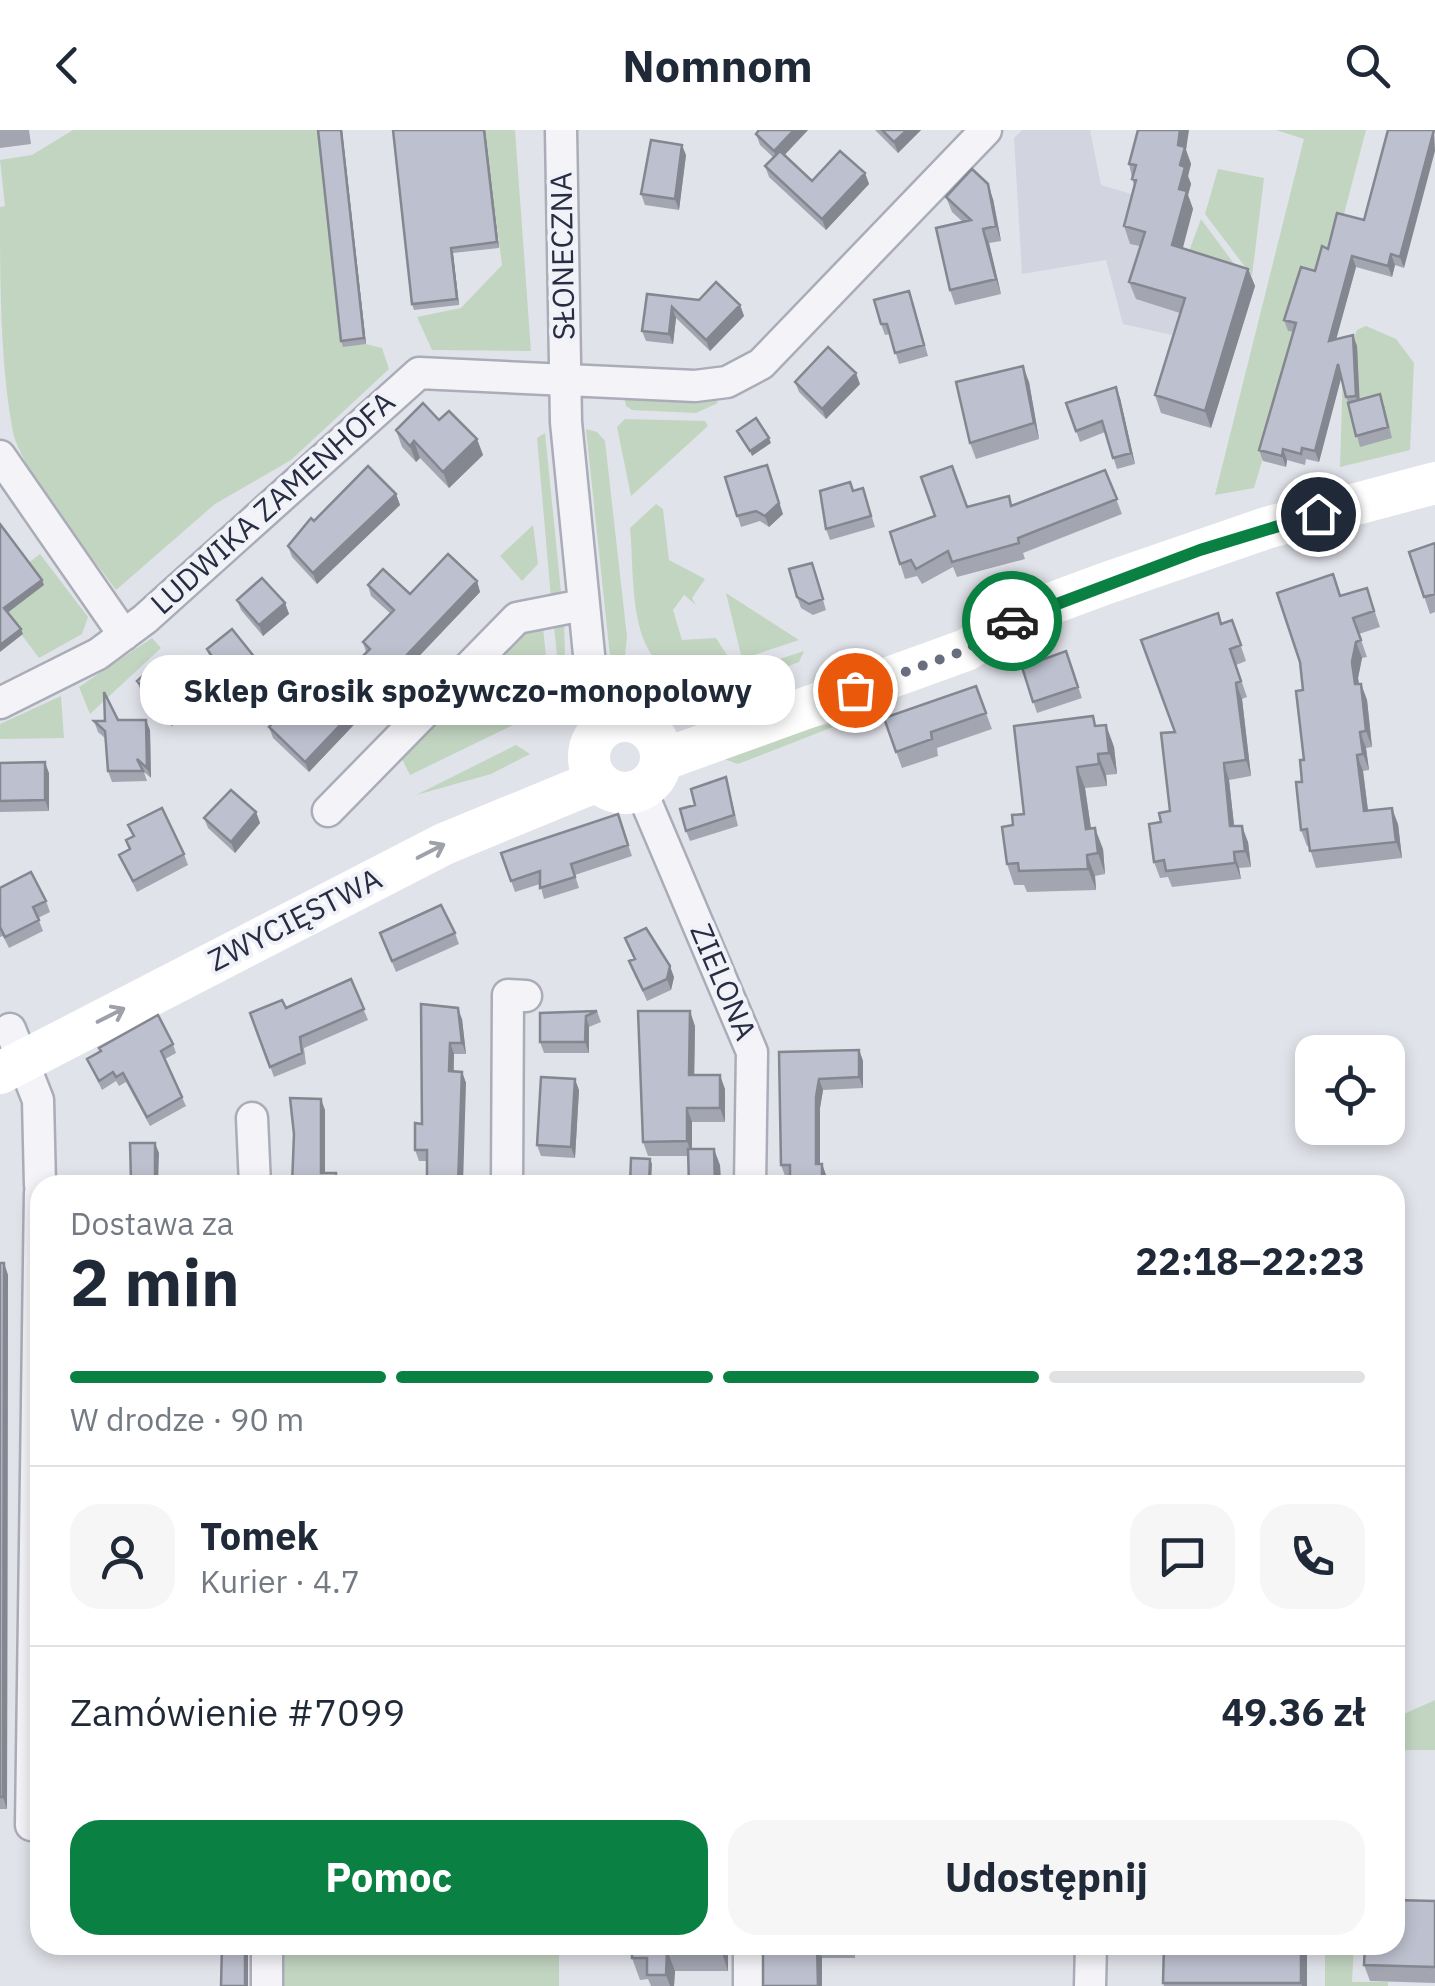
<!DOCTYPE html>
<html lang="pl">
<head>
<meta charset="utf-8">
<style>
	:root { --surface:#fff; --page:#f6f6f7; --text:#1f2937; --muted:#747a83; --line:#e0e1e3; --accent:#0b8043 }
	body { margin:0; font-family:"IBM Plex Sans",sans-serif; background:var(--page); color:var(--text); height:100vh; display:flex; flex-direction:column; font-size:38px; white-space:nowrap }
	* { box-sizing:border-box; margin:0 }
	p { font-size:32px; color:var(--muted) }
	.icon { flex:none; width:55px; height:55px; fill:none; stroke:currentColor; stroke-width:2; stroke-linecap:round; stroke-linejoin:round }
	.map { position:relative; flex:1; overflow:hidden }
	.details { position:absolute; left:30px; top:1045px; width:1375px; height:780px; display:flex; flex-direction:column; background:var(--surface); border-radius:30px; box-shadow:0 5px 15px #0003 }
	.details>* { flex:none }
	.buttons { position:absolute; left:1295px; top:905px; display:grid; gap:20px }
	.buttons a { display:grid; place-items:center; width:110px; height:110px; border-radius:20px; background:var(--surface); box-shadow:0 5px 15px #0003; font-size:50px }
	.pin { position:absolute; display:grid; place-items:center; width:85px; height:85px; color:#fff; margin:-42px; border:5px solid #fff; border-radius:50%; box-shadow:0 2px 10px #0007 }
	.courier { position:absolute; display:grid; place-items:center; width:100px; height:100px; margin:-50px; border:8px solid #0b8043; border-radius:50%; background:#fff; color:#222; box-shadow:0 2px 12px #0007 }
	.bubble { position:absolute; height:70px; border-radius:30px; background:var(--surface); box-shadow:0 5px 15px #0003; font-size:32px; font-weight:700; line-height:70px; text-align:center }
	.headline em { font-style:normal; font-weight:700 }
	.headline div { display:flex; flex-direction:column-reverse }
	.headline { display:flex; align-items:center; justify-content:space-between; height:170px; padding:0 40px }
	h1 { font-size:65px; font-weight:700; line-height:75px }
	.bar { display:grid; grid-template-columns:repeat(4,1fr); gap:15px 10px; align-content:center; height:120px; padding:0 40px }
	.bar i { height:12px; border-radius:8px; background:var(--line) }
	.bar .active { background:var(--accent) }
	.bar p { grid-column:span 4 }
	.line { display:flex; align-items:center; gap:25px; padding:0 40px; border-top:2px solid var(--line) }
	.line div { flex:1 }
	.round { display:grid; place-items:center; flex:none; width:105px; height:105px; border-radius:30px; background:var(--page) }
	.cta { display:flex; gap:20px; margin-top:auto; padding:20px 40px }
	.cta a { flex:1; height:115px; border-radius:30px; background:var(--accent); color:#fff; font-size:40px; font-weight:700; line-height:115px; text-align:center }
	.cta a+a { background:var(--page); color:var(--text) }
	header { display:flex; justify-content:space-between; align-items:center; height:130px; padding:0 40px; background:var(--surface); font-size:45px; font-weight:700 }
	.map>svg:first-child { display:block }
	.built { fill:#d2d5e0 }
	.green { fill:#c2d5c1 }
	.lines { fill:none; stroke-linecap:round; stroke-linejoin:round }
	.street-casing { stroke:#aaacb8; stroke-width:35 }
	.street { stroke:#f4f4f8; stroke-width:30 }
	.secondary { stroke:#fff; stroke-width:42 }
	.wall { fill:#a3a5b1 }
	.shaded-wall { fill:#848690 }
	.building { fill:#bdc0ce; stroke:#848690; stroke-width:2.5 }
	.oneway { stroke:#9ea0aa }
	.done { stroke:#696d7d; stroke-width:10; stroke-dasharray:0 18 }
	.route { stroke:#0b8043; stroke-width:12 }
	.labels { text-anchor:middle; stroke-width:8; stroke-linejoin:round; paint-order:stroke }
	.street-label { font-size:30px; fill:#282d43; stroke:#f0f2f8 }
</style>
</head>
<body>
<header><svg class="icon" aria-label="back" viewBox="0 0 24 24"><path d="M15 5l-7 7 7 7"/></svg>Nomnom<svg class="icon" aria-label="search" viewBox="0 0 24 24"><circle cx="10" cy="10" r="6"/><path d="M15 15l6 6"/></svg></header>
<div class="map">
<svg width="1435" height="1856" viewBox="0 0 1435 1856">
	<rect width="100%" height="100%" fill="#e1e3ea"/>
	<path class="built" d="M1022,0H1090L1101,55L1138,66L1186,128L1191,186L1185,208L1123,194L1106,130L1022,144L1014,8Z"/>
	<path class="green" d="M73,0H319L366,214L382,218L389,239L291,330L215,374L116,460C81,412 35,362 14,307C0,237 0,151 0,77L5,76L0,30L32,25Z
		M484,0H515L531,221L432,220L417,187L461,178L502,135Z
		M1276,0H1366L1332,130L1288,200L1300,204L1254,358L1215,365L1304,9Z
		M1218,39L1264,48L1252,146L1205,84Z
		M1201,89L1243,146L1188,124Z
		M1366,196L1396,209L1414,233L1410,320L1340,337L1343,237L1357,200Z
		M624,266L714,268L718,273L696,283L632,280L626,276Z
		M625,289L705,291L708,296L631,366L617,297Z
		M586,299L597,302L605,311L627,507L625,526L612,545Z
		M545,303L561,462L551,468L537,308Z
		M656,374L663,379L669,430L705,449L692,468L696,475L684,465L673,480L682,510L716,508L727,525L680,540L681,545C626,532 635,444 630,398Z
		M533,395L538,434L522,451L500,426Z
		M40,424L88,487L82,504L39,528L6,484L43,455L27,434Z
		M726,463L799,510L742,529Z
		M553,486L564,490L566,561L560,556Z
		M542,487L549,556L534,585L410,645L401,627L534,489Z
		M152,508L161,518L90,584L79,557Z
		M804,521L799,532L750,551L746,540Z
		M649,559L668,564L678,576L649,577L627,565Z
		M61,566L64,608L0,609V594Z
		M851,590L738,634L724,629L775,605Z
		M516,615L530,624L491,644L416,665Z
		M1435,1570V1620H1395V1588Z
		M280,1815H559V1856H280Z
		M1325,1815H1354L1352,1852H1388V1856H1325Z"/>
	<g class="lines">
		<defs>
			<path id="street" d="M561,0L566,292L593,565L607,596
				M0,326L124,505
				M0,573L98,524L145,489L419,243L695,256L727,252L761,234L986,0
				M641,660L752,922L750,1055
				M328,681L517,488L583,475
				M10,899L38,970L40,1055
				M252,988L255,1055
				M507,1055L508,865L526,866
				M31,1695L40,1063
				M749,1815V1856
				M267,1856V1815
				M1090,1856L1091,1815"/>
		</defs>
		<use href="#street" class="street-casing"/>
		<use href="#street" class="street"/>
		<path class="secondary" d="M589 627a36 36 0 1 1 72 0a36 36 0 1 1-72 0Z
			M662,630L966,520L1023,484L1104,454L1266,398L1435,353
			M0,943L444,714L597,651"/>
	</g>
	<path class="wall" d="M0,0H29L31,14L0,18Z
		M318,0H342L366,214L343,217L341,211Z
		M485,0L499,118L453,123L459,175L414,180L412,174Z
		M759,0H808L784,25L812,51L865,43L869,54L826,100L769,47L765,36L774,28L760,15L756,4Z
		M875,0H921L898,23Z
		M1388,0L1404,138L1395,135L1392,147L1356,137L1336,209L1357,216L1359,269L1384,275L1392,308L1360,317L1341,247L1319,332L1306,329L1305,335L1287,330L1286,337L1263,331L1259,320L1294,202L1288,201L1284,190L1328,119L1364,90Z
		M1186,20L1191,34L1188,46L1191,54L1188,65L1193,79L1182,118L1248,139L1255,156L1211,298L1161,283L1155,265L1180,183L1136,169L1129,152L1140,116L1130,114L1124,96L1134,56L1129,34Z
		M686,25L679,80L645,75L641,64Z
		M946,67L993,69L1001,111L989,113L1001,164L955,175L950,160L963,92L952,82Z
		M647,164L740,175L744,186L710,221L676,188L673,214L646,211L642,201Z
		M913,172L928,226L899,234L890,204L885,205L881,194Z
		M795,252L860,254L826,289L799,262Z
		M1029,252L1039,309L976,329L970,313Z
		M1120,268L1135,334L1117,339L1105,302L1080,312L1066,273Z
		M439,290L477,309L483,325L449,358L420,328L416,332L402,317L396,300Z
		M1105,340L1122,384L1023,423L1025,429L957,447L953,437L922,454L917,446L905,449L890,402L935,386L1009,366L1012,375Z
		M725,347L783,384L769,397L760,391L741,397Z
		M863,358L875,397L830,410L826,399L853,361Z
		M396,364L400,375L317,454L292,427L288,416L314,391Z
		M1435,413V482L1430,484L1409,422Z
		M812,433L826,480L813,485L801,478L797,467Z
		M477,451L480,462L309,642L273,608L269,597L304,585L366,522L363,512L391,484L371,466L368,455L410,464Z
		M1367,458L1380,497L1359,504L1367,527L1362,528L1358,548L1359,554H1361L1367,570L1372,617L1366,618L1369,640L1363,641L1368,680L1398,694L1402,728L1316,738L1309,716H1307L1301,700L1304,630L1303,560L1341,466Z
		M237,470L285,473L289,484L263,506L241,480Z
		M1232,490L1246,531L1236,535L1247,567L1242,569L1251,646L1229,650L1234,696L1248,712L1251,737L1239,738L1241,749L1172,757L1168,747L1160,748L1154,732L1161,692L1170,681L1175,602L1221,494Z
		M207,519L264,539L268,550L240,572L211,530Z
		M1066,521L1082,568L1037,583L1022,537Z
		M137,551L196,573L172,596L141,562Z
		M986,583L992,599L937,618L938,626L902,638L884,588Z
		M118,590L150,600L151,648L144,642L147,651L112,652L108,641L106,609L98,602L94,591Z
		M1106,595L1114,617L1117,644L1106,645L1107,656L1085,658L1091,698L1103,719L1105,744L1095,746L1096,760L1027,762L1024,755H1014L1007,734L1013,695L1097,596Z
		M0,633L49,643V681L0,682Z
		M726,647L738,696L690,711L686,701L695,675Z
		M256,682L260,693L235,723L208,698L204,688Z
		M618,684L632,726L575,745L579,758L544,769L540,754L515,762L501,723Z
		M128,695L184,724L188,735L137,762L119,725L129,720L126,710L133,707Z
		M0,758L46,771L50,782L38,788L43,801L9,818L3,806L0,807Z
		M380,803H455L459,814L396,842Z
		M625,808L674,847L671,860L647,871L629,831L634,829Z
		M351,849L368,890L304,918L306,934L274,947L250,883L286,878Z
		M421,874L462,889L466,924H454V942H462L466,953L428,1031H419L415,1020L422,994Z
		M597,881L601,892L589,897V923H544L540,912Z
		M695,896L694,945L725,959V992H692V1019L720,1035L721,1055H689L688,1026H648L643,1012Z
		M173,914L176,923L165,929L186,976L150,996L126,952L119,956L116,951L102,960L87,929Z
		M859,920L863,931V958L823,960L820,978V1034H822L826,1045V1055H790V1046H785L781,1035L779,922Z
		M579,960L575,1028L541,1026L537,1015Z
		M0,1133H4L8,1145L7,1679H0Z
		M1395,1216L1400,1279L1395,1280Z
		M1435,1771V1853L1370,1851L1364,1835Z
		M632,1815H728V1841H675L674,1856H651L648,1849L640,1850L632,1828Z
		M763,1815H855V1828H822Z
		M1307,1819V1856H1164L1163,1853Z"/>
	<path class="shaded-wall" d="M341,0H342L366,214L364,208Z
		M484,0H485L499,118L497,112Z
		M794,0H808L778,32L774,21Z
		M907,0H921L898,23L894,12Z
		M1180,0H1189L1186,20L1191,34L1188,46L1191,54L1188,65L1193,79L1179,133L1172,115L1179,59L1180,35L1178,15Z
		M1434,0L1435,21L1404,138L1400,127Z
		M682,15L686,25L679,80L675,69Z
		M865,43L869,54L826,100L822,89Z
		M988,54L993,69L1001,111L996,96Z
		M983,99L989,113L1001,164L996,149Z
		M451,118L453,123L459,175L457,169Z
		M1391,124L1395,135L1392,147L1388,136Z
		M1352,126L1356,137L1333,221L1329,211Z
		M1248,139L1255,156L1211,298L1205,281Z
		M740,175L744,186L710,221L706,210Z
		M672,177L676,188L673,214L669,204Z
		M1353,205L1357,216L1360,277L1356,266Z
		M1338,234L1342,245L1319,332L1315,321Z
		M1023,236L1029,252L1039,309L1034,293Z
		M856,243L860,254L826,289L822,279Z
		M1116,257L1120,268L1135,334L1131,323Z
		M769,308L771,313L752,326L750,321Z
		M477,309L483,325L449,358L443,342Z
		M414,311L420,328L416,332L410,316Z
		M1283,319L1287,330L1286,337L1282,326Z
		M771,346L783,384L769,397L765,386Z
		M396,364L400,375L317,454L313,443Z
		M42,450L44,455L6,484L4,478Z
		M477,451L480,462L309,642L305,632Z
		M285,473L289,484L263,506L259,495Z
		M21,499L23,504L0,522V515Z
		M1356,512L1362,528L1358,548L1361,570L1355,554L1352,532Z
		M264,539L268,550L240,572L236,562Z
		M1236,553L1242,569L1251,646L1246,630Z
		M1361,554L1367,570L1372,617L1366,601Z
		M192,562L196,573L172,596L168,585Z
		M146,590L150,600L151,648L147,638Z
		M1106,595L1114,617L1117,644L1109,623Z
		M1360,602L1366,618L1369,640L1363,624Z
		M1098,624L1106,645L1107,656L1099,634Z
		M1357,625L1363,641L1370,697L1364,681Z
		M45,632L49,643V681L45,670Z
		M1224,633L1229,650L1236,712L1230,696Z
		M1077,637L1085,658L1094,720L1086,699Z
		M1392,678L1398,694L1402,728L1396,712Z
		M256,682L260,693L235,723L231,712Z
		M1242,696L1248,712L1251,737L1245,721Z
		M1095,698L1103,719L1105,744L1098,723Z
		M1234,722L1239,738L1241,749L1235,733Z
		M1087,725L1095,746L1096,760L1088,739Z
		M670,836L674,847L671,860L667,849Z
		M458,878L462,889L466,924L462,913Z
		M690,881L695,896L694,959L689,945Z
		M586,886L589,897V923L585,912Z
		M450,913L454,924L453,952L449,941Z
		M859,920L863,931V958L859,947Z
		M462,942L466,953L463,1055H458Z
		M720,945L725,959V992L720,978Z
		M575,949L579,960L575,1028L571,1017Z
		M819,949L823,960L820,978V1045L816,1034V967Z
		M321,969L325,980V1053L321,1043Z
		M687,978L692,992V1026L687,1011Z
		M155,1013L159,1023L158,1055H155Z
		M714,1019L720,1035L721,1055H715Z
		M650,1029L652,1034L651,1055H649Z
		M822,1034L826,1045V1055H822Z
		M4,1133L8,1145L7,1679L3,1667Z
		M1395,1216L1400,1279L1395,1266Z
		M245,1815H248V1856H245Z
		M721,1815H728V1841L721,1820Z
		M818,1815L822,1828V1856H818Z
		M1301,1815H1306L1307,1819V1856H1302L1301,1853Z
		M667,1820L675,1841L674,1856H670L666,1845Z"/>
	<path class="building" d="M318,0H341L364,208L341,211Z
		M393,0H484L497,112L451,118L457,169L412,174Z
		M759,0H794L774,21L756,4Z
		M882,0H907L894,12Z
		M1138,0H1180L1178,15L1185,17L1180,35L1185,37L1179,59L1187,61L1172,115L1248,139L1205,281L1155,265L1185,168L1129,152L1145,102L1124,96L1136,50L1132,49L1136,35L1129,34Z
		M1388,0H1434L1400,127L1391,124L1388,136L1352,126L1329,211L1353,205L1356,266L1346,267L1338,234L1315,321L1302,318L1301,324L1283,319L1282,326L1259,320L1296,193L1284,190L1301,137L1315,141L1322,116L1328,119L1337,83L1364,90Z
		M651,10L682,15L675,69L641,64Z
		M780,21L812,51L840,21L865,43L822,89L765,36Z
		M972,39L988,54L996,96L983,99L996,149L950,160L936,98L971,90L946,67Z
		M716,152L740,175L706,210L672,177L669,204L642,201L647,164L699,170Z
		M909,161L924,215L895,223L887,194H881L874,170Z
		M828,217L856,243L822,279L795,252Z
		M1023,236L1034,293L970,313L956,252Z
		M1116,257L1131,323L1113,328L1102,291L1076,301L1066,273Z
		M1380,264L1388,297L1356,306L1348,273Z
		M423,273L439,290L449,281L477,309L443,342L414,311L410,316L396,300Z
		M756,288L769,308L750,321L737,301Z
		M767,335L779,373L765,386L756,381L737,386L725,347Z
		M368,336L396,364L313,443L288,416L311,388L314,391Z
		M952,336L967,377L1009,366L1011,376L1105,340L1117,369L1018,408L1019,413L952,432L948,421L916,439L911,430L900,434L890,402L935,386L921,347Z
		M850,352L853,361L863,358L871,386L826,399L820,361Z
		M0,394L42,450L4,478L21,499L0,515Z
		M1435,413V464L1424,467L1409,422Z
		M448,424L477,451L305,632L269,597L292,573L304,585L370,519L363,512L394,480L368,455L383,439L410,464Z
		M812,433L823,469L809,474L797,467L789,439Z
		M1333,444L1340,466L1367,458L1374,481L1353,488L1361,510L1356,512L1352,532L1355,554H1361L1366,601L1360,602L1363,624L1357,625L1364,681L1392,678L1396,712L1310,721L1307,699L1301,700L1296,652H1302L1300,630H1304L1296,561L1303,560L1300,532L1277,463Z
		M262,448L285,473L259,495L237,470Z
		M1218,483L1221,494L1232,490L1241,515L1230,519L1241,551L1236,553L1246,630L1224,633L1230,696H1242L1245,721L1234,722L1235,733L1166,741L1164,730L1154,732L1149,694L1161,692L1159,683L1170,681L1161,603L1175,602L1141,510Z
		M232,499L264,539L236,562L207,519Z
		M1066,521L1078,557L1033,572L1022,537Z
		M158,532L169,544L173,541L192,562L168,585L137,551Z
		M976,556L986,583L931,602L932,609L896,622L884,588Z
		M104,562L118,590H146L147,638L137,629L143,641H108L105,601L94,591H105Z
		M1093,586L1095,596L1106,595L1109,623L1098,624L1099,634L1077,637L1086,699L1095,698L1098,723L1087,725L1088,739L1019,741L1018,733L1007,734L1002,697L1013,695L1012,685L1024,684L1014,596Z
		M45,632V670L0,671V633Z
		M726,647L734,685L686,701L680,679L695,675L691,659Z
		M231,660L256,682L231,712L204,688Z
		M162,678L184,724L133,751L119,725L130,719L126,710L134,706L128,695Z
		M618,684L628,715L571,734L575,747L540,758V741L511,751L501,723Z
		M31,742L46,771L33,777L39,790L5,807L0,797V758Z
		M441,775L455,803L392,831L380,803Z
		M646,798L670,836L667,849L643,860L629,831L635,829L625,808Z
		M351,849L364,879L300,907L302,923L270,937L250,883L282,870L286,878Z
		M421,874L458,878L462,913H450L449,941L462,942L458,1055H427V1020H415V993L422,994Z
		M597,881L586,886L585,912H540V883Z
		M638,881H690L689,945H720V978H687V1011L643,1012Z
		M158,885L173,914L161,921L182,967L147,987L123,943L116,947L113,942L99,951L87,929L101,921L99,918Z
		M859,920V947L819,949L816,967V1034H822V1055H790V1035H781L779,922Z
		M541,947L575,949L571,1017L537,1015Z
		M290,968L321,969V1043H336V1055H292L294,1004Z
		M130,1013H155V1055H75V1051L131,1050Z
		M688,1019H714L715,1055H689Z
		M631,1028L650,1029L649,1055H630Z
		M1376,1051V1055H1335Z
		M0,1133H4L3,1667H0Z
		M1395,1770L1435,1771V1837L1364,1835L1365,1815H1395Z
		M222,1815H245V1856H221Z
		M632,1815H721V1820H667L666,1845H647V1828H632Z
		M763,1815H817L818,1856H763Z
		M1164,1815H1301V1853H1163Z"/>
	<defs><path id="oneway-shaft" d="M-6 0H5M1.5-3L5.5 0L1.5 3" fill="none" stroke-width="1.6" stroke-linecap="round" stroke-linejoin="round" transform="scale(2.5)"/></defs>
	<g class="oneway">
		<use href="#oneway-shaft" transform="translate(431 721) rotate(-27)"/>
		<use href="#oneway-shaft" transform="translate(111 885) rotate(-27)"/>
	</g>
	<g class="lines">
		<path class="done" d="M855,560L966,520L1012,491"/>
		<path class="route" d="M1012,491L1200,420L1318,384"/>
	</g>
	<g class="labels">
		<g class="street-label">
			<text transform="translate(563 126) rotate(-91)" y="10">SŁONECZNA</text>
			<text transform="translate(273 373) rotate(-42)" y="10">LUDWIKA ZAMENHOFA</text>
			<text transform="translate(295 790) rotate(-27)" y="10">ZWYCIĘSTWA</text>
			<text transform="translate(723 852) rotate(67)" y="10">ZIELONA</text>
		</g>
	</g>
</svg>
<div class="buttons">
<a><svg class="icon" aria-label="locate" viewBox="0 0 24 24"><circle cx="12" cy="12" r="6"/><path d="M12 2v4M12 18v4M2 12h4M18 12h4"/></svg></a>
</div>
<div class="pin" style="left:855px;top:560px;background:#ea580c"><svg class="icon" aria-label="bag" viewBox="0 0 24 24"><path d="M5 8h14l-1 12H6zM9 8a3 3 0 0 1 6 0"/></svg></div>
<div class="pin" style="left:1318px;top:384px;background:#1f2937"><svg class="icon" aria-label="home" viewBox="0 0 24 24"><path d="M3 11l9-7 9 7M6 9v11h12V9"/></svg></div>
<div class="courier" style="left:1012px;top:491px"><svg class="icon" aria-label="car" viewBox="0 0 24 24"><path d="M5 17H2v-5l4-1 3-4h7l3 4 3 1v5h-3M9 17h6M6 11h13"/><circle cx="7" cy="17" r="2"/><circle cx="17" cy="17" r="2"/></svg></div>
<div class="bubble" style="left:140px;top:525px;width:655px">Sklep Grosik spożywczo-monopolowy</div>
<section class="details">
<div class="headline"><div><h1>2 min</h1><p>Dostawa za</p></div><em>22:18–22:23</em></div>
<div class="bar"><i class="active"></i><i class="active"></i><i class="active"></i><i></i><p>W drodze · 90 m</p></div>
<div class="line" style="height:180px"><a class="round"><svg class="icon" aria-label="person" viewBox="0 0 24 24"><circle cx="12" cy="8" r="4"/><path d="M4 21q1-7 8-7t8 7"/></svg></a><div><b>Tomek</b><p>Kurier · 4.7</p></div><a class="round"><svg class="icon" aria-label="chat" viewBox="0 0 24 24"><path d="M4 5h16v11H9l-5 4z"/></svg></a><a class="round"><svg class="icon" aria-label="phone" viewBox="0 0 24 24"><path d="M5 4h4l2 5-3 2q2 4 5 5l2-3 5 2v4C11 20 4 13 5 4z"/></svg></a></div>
<div class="line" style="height:130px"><div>Zamówienie #7099</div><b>49.36 zł</b></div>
<div class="cta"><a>Pomoc</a><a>Udostępnij</a></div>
</section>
</div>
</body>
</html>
